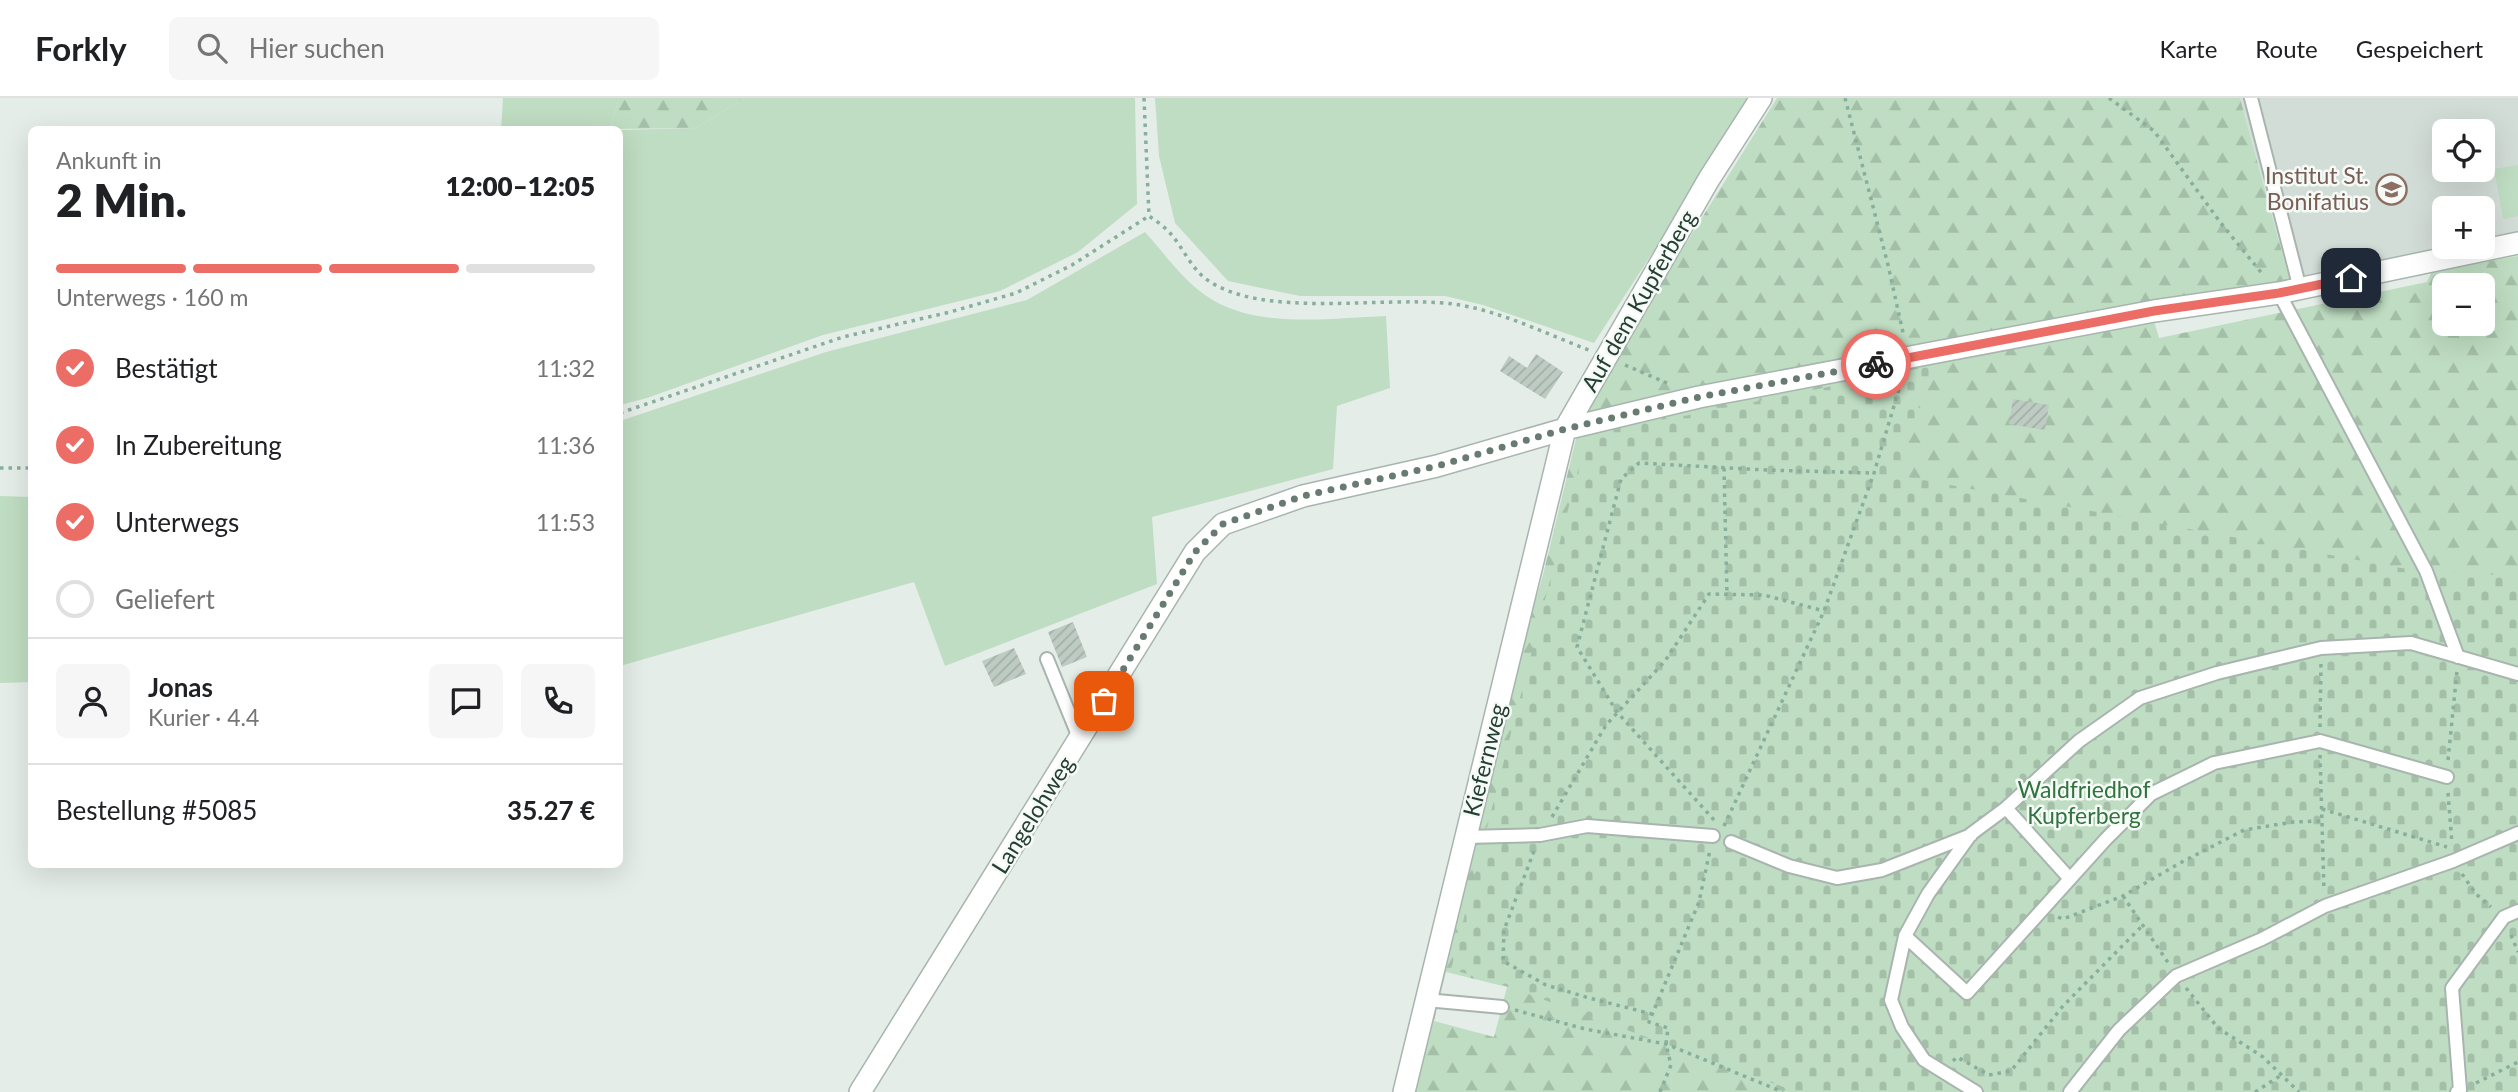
<!DOCTYPE html>
<html lang="de">
<head>
<meta charset="utf-8">
<style>
	:root { --surface:#fff; --page:#f6f6f6; --text:#202124; --muted:#757577; --line:#e0e0e0; --accent:#eb6d65 }
	body { margin:0; font-family:Lato,sans-serif; background:var(--page); color:var(--text); height:100vh; display:flex; flex-direction:column; font-size:26px; white-space:nowrap }
	* { box-sizing:border-box; margin:0 }
	p { font-size:23px; color:var(--muted) }
	.icon { flex:none; width:38px; height:38px; fill:none; stroke:currentColor; stroke-width:2; stroke-linecap:round; stroke-linejoin:round }
	.map { position:relative; flex:1; overflow:hidden }
	.side { position:absolute; left:28px; top:28px; width:595px; height:742px; display:flex; flex-direction:column; background:var(--surface); border-radius:10px; box-shadow:0 7px 28px #0002 }
	.side>* { flex:none }
	.controls { position:absolute; left:2432px; top:21px; display:grid; gap:14px }
	.controls a { display:grid; place-items:center; width:63px; height:63px; border-radius:10px; background:var(--surface); box-shadow:0 7px 28px #0002; font-size:35px }
	.pin { position:absolute; display:grid; place-items:center; width:60px; height:60px; color:#fff; margin:-30px; border-radius:14px; box-shadow:0 4px 10px #0006 }
	.courier { position:absolute; display:grid; place-items:center; width:70px; height:70px; margin:-35px; border:5px solid #eb6d65; border-radius:50%; background:#fff; color:#222; box-shadow:0 2px 9px #0007 }
	.overview em { font-style:normal; font-weight:800 }
	.overview div { display:flex; flex-direction:column-reverse }
	.overview { display:flex; align-items:center; justify-content:space-between; height:119px; padding:0 28px }
	h1 { font-size:46px; font-weight:800; line-height:52px }
	.bar { display:grid; grid-template-columns:repeat(4,1fr); gap:10px 7px; align-content:center; height:84px; padding:0 28px }
	.bar i { height:9px; border-radius:5px; background:var(--line) }
	.bar .current { background:var(--accent) }
	.bar p { grid-column:span 4 }
	.line { display:flex; align-items:center; gap:18px; padding:0 28px; border-top:2px solid var(--line) }
	.line div { flex:1 }
	.round { display:grid; place-items:center; flex:none; width:74px; height:74px; border-radius:10px; background:var(--page) }
	ol { padding:0 28px; list-style:none }
	li { display:flex; align-items:center; gap:21px; height:77px }
	li p { margin-inline-start:auto }
	li .icon { padding:7px; border-radius:50%; background:var(--accent); color:#fff; stroke-width:4 }
	li:last-child { color:var(--muted) }
	li i { width:38px; height:38px; border:4px solid var(--line); border-radius:50% }
	header { display:flex; align-items:center; gap:42px; box-sizing:border-box; height:98px; padding:0 35px; background:var(--surface); border-bottom:2px solid var(--line) }
	header strong { font-size:33px }
	nav { display:flex; gap:38px; margin-inline-start:auto; font-size:24px }
	.search { width:490px; height:63px; background:var(--page); display:flex; align-items:center; gap:18px; box-sizing:border-box; padding:0 24px; border-radius:10px; color:var(--muted); font-size:26px }
	.map>svg:first-child { display:block }
	.built { fill:#d3ddd7; fill-rule:evenodd }
	.green { fill:#bfddc2 }
	.forest { fill:url(#forest-firs); fill-rule:evenodd }
	.cemetery { fill:url(#cemetery-stones) }
	.building { fill:url(#building-hatch) }
	.lines { fill:none; stroke-linecap:round; stroke-linejoin:round }
	.service-casing { stroke:#a8b5ae; stroke-width:16 }
	.minor-casing { stroke:#a8b5ae; stroke-width:24 }
	.path { stroke:#87af9b; stroke-width:3.5; stroke-dasharray:3.5 5; stroke-linecap:butt }
	.service { stroke:#fff; stroke-width:12 }
	.minor { stroke:#fff; stroke-width:21 }
	.done { stroke:#687b72; stroke-width:7; stroke-dasharray:0 12.6 }
	.route { stroke:#eb6d65; stroke-width:9 }
	.labels { text-anchor:middle; stroke-width:5; stroke-linejoin:round; paint-order:stroke }
	.education-label { font-size:23px; fill:#785e54; stroke:#f5faf7; text-anchor:end }
	.street-label { font-size:23px; fill:#253e33; stroke:#f5faf7 }
	.park-label { font-size:23px; fill:#31743e; stroke:#f5faf7 }
</style>
</head>
<body>
<header>
<strong>Forkly</strong>
<div class="search"><svg class="icon" aria-label="search" viewBox="0 0 24 24"><circle cx="10" cy="10" r="6"/><path d="M15 15l6 6"/></svg>Hier suchen</div>
<nav><a>Karte</a><a>Route</a><a>Gespeichert</a></nav>
</header>
<div class="map">
<svg width="2518" height="994" viewBox="0 0 2518 994">
	<defs>
		<pattern id="forest-firs" width="22" height="20" patternUnits="userSpaceOnUse" patternTransform="scale(1.75)"><rect width="22" height="20" fill="#bfddc2"/><path d="M5 1l3.5 6h-7zM16 11l3.5 6h-7z" fill="#a4bfa7"/></pattern>
		<pattern id="cemetery-stones" width="16" height="16" patternUnits="userSpaceOnUse" patternTransform="scale(1.75)"><rect width="16" height="16" fill="#bfddc2"/><path d="M2 7V4a2 2 0 0 1 4 0v3zM10 15v-3a2 2 0 0 1 4 0v3z" fill="#a4bfa7"/></pattern>
		<pattern id="building-hatch" width="6" height="6" patternUnits="userSpaceOnUse" patternTransform="scale(1.75)"><rect width="6" height="6" fill="#bdcbc3"/><path d="M-1 1l2-2M0 6l6-6M5 7l2-2" fill="none" stroke="#a2afa8"/></pattern>
	</defs>
	<rect width="100%" height="100%" fill="#e5ede8"/>
	<path class="built" d="M2240,0H2518V138L2483,145V110H2445V149H2461L2290,180ZM2445,33H2483V72H2445Z"/>
	<path class="green" d="M503,0H619L610,31L501,32Z
		M745,0H1135L1137,106L1078,154L1000,193L823,237L647,300L620,307V32L696,30Z
		M1155,0H1753L1594,245L1483,207L1445,198H1300L1228,183L1175,125L1159,58Z
		M2518,67V118L2503,121L2494,71Z
		M1145,134C1164,155 1182,181 1205,197C1253,232 1330,220 1386,218L1390,290L1337,308L1333,371L1152,419L1157,486L945,568L914,484L620,568V323L826,254L1027,202Z
		M0,398L31,399V584L0,585Z"/>
	<path class="forest" d="M619,0H745L696,30L610,31Z
		M1777,0H2240L2291,187L2149,206L2159,240L2427,184L2432,173L2518,158V994H1413L1466,739L1543,477L1584,308ZM2445,187H2483V226H2445ZM1446,874L1507,889L1494,939L1434,923Z"/>
	<path class="cemetery" d="M1932,268L1896,377L2401,470L2426,473L2518,478V994H1797L1509,889L1451,871L1588,333L1679,319Z"/>
	<path class="building" d="M1536,256L1563,274L1545,301L1500,273L1509,258L1527,270Z
		M2013,301L2049,307L2045,332L2009,326Z
		M1073,524L1087,559L1062,569L1048,534Z
		M1014,550L1026,576L994,589L982,563Z"/>
	<g class="lines">
		<defs>
			<path id="service" d="M2251,0L2300,191
				M2279,195L2426,473L2458,559
				M1047,561L1080,642
				M2006,710L2070,781
				M1466,739L1540,737L1587,728L1713,738
				M1731,744L1789,768L1837,780L1882,772L1971,737
				M1905,838L1967,895L2106,741L2151,696L2214,665L2320,643L2447,679
				M1426,902L1502,909
				M1976,994L1924,962L1902,929L1891,902L1905,838L1928,796L1971,736L2006,710L2079,643L2140,600L2217,575L2321,550L2411,545L2518,576
				M2070,994L2119,932L2176,878L2262,841L2325,808L2453,763L2518,735
				M2457,994L2460,992L2452,890L2504,819L2518,813"/>
			<path id="minor" d="M860,994L1195,454L1223,426L1303,398L1437,368L1565,331L1699,299L2154,213L2279,195L2518,145
				M1404,994L1565,331L1709,81L1761,0"/>
		</defs>
		<use href="#service" class="service-casing"/>
		<use href="#minor" class="minor-casing"/>
		<path class="path" d="M1144,0L1149,118C1156,123 1164,128 1170,135C1182,148 1191,170 1206,181C1262,222 1383,197 1453,206C1499,212 1546,236 1589,252
			M1845,0L1888,167L1904,239
			M2109,0L2154,33L2220,124L2264,178
			M1625,267L1667,285
			M620,315L843,239L950,214L1016,195L1072,167L1149,118
			M0,370H32
			M1724,370L1727,497
			M2320,629L2321,566
			M2320,657L2324,793
			M2448,662L2457,573
			M2448,695L2452,746
			M2322,711L2447,749
			M1552,719L1606,627L1665,563L1709,496L1764,497L1824,513
			M1714,722L1617,614L1577,549L1621,381L1639,365L1766,372L1873,375
			M1724,728L1824,513L1874,375L1902,281
			M1534,753L1504,832L1503,863L1546,887L1589,900L1652,916
			M2462,776L2476,796L2491,809
			M2123,798L2169,866
			M2058,819L2063,821L2123,798L2180,765L2244,732L2293,724L2322,723
			M2511,837L2518,854
			M2186,890L2218,930L2263,959L2299,994
			M1515,912L1585,931L1666,946L1783,994
			M1953,963L1957,959L1989,977L2011,973L2063,908L2143,827
			M2476,985L2518,964
			M1660,994L1671,967L1666,946L1668,930L1649,924L1699,804L1710,752
			M2255,994L2280,978"/>
		<use href="#service" class="service"/>
		<use href="#minor" class="minor"/>
	</g>
	<g class="lines">
		<path class="done" d="M1104,603L1195,454L1223,426L1303,398L1437,368L1565,331L1699,299L1876,266"/>
		<path class="route" d="M1876,266L2154,213L2279,195L2351,180"/>
	</g>
	<defs>
		<symbol id="school-ring" viewBox="-11 -11 22 22"><circle r="9.5" fill="#f5faf7" stroke="#8d6e63" stroke-width="1.5"/><path d="M0-5L7-2L0 1L-7-2ZM-4 1L0 2.5L4 1V4Q0 6-4 4Z" fill="#8d6e63"/></symbol>
	</defs>
	<g fill-rule="evenodd">
		<use href="#school-ring" x="2374" y="74" width="35" height="35"/>
	</g>
	<g class="labels">
		<g class="education-label">
			<text x="2369" y="86">Institut St.<tspan x="2369" dy="26">Bonifatius</tspan></text>
		</g>
		<g class="street-label">
			<text transform="translate(1639 203) rotate(-60)" y="8">Auf dem Kupferberg</text>
			<text transform="translate(1485 662) rotate(-76)" y="8">Kiefernweg</text>
			<text transform="translate(1033 717) rotate(-58)" y="8">Langelohweg</text>
		</g>
		<g class="park-label">
			<text x="2084" y="700">Waldfriedhof<tspan x="2084" dy="26">Kupferberg</tspan></text>
		</g>
	</g>
</svg>
<div class="controls">
<a><svg class="icon" aria-label="locate" viewBox="0 0 24 24"><circle cx="12" cy="12" r="6"/><path d="M12 2v4M12 18v4M2 12h4M18 12h4"/></svg></a>
<a>+</a>
<a>−</a>
</div>
<div class="pin" style="left:1104px;top:603px;background:#ea580c"><svg class="icon" aria-label="bag" viewBox="0 0 24 24"><path d="M5 8h14l-1 12H6zM9 8a3 3 0 0 1 6 0"/></svg></div>
<div class="pin" style="left:2351px;top:180px;background:#1f2937"><svg class="icon" aria-label="home" viewBox="0 0 24 24"><path d="M3 11l9-7 9 7M6 9v11h12V9"/></svg></div>
<div class="courier" style="left:1876px;top:266px"><svg class="icon" aria-label="bike" viewBox="0 0 24 24"><circle cx="6" cy="16" r="4"/><circle cx="18" cy="16" r="4"/><path d="M6 16l4-8h5l3 8M10 8l3 8H6M13 5h3"/></svg></div>
<section class="side">
<div class="overview"><div><h1>2 Min.</h1><p>Ankunft in</p></div><em>12:00–12:05</em></div>
<div class="bar"><i class="current"></i><i class="current"></i><i class="current"></i><i></i><p>Unterwegs · 160 m</p></div>
<ol>
<li><svg class="icon" aria-label="check" viewBox="0 0 24 24"><path d="M5 12l5 5 9-10"/></svg>Bestätigt<p>11:32</p></li>
<li><svg class="icon" aria-label="check" viewBox="0 0 24 24"><path d="M5 12l5 5 9-10"/></svg>In Zubereitung<p>11:36</p></li>
<li><svg class="icon" aria-label="check" viewBox="0 0 24 24"><path d="M5 12l5 5 9-10"/></svg>Unterwegs<p>11:53</p></li>
<li><i></i>Geliefert</li>
</ol>
<div class="line" style="height:126px"><a class="round"><svg class="icon" aria-label="person" viewBox="0 0 24 24"><circle cx="12" cy="8" r="4"/><path d="M4 21q1-7 8-7t8 7"/></svg></a><div><b>Jonas</b><p>Kurier · 4.4</p></div><a class="round"><svg class="icon" aria-label="chat" viewBox="0 0 24 24"><path d="M4 5h16v11H9l-5 4z"/></svg></a><a class="round"><svg class="icon" aria-label="phone" viewBox="0 0 24 24"><path d="M5 4h4l2 5-3 2q2 4 5 5l2-3 5 2v4C11 20 4 13 5 4z"/></svg></a></div>
<div class="line" style="height:91px"><div>Bestellung #5085</div><b>35.27 €</b></div>
</section>
</div>
</body>
</html>
